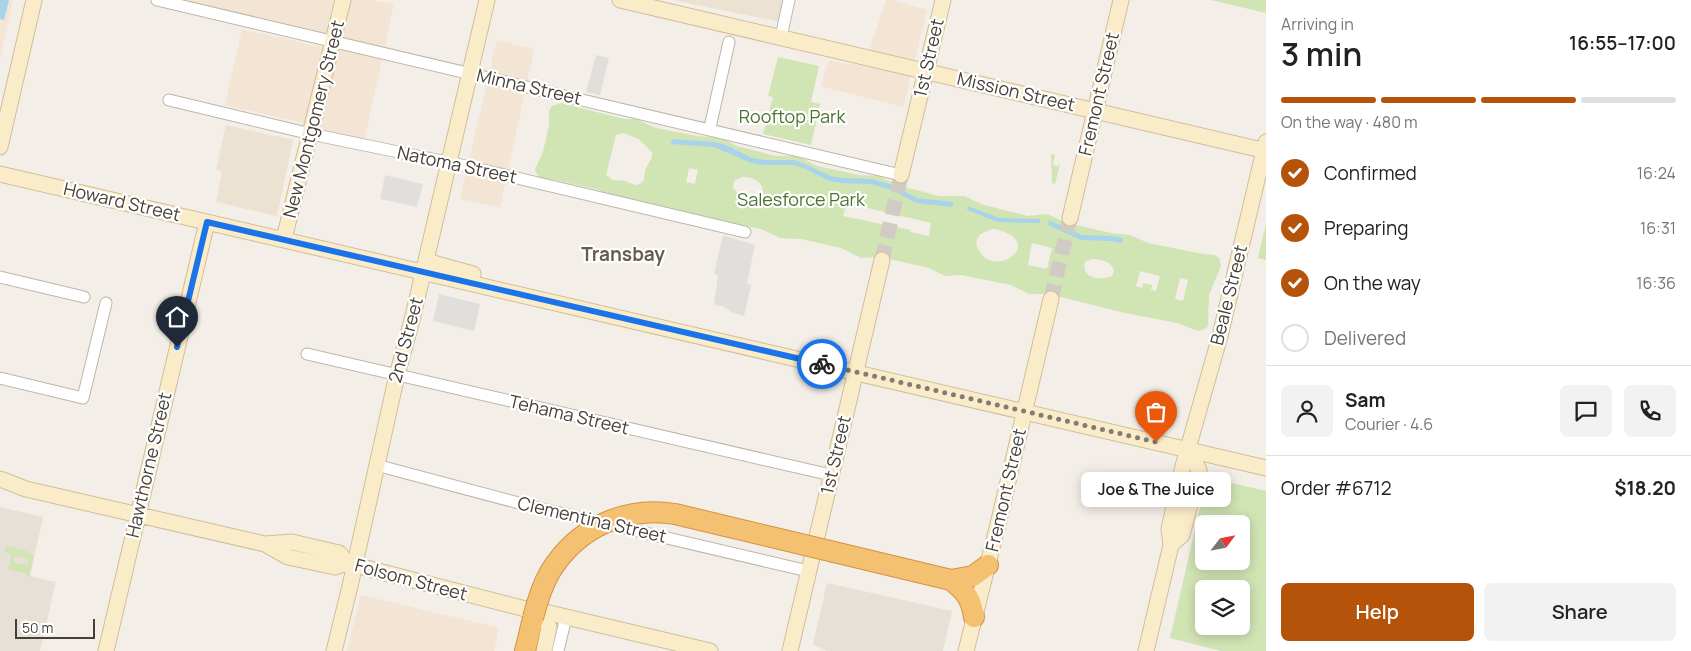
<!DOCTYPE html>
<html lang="en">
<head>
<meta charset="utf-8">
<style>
	:root { --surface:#fff; --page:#f2f2f2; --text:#222; --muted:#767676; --line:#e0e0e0; --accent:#b45309 }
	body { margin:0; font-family:Manrope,sans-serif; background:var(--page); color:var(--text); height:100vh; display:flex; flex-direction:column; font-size:19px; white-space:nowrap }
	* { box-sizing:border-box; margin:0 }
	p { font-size:16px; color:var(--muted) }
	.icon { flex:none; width:28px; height:28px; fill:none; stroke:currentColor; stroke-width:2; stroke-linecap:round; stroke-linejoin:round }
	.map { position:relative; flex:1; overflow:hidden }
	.sheet { display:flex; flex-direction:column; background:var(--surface); width:425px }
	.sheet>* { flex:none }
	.needle { width:32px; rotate:58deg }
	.buttons { position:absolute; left:1195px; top:515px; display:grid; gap:10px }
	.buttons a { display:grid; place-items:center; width:55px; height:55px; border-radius:8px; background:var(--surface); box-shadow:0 2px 12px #0003; font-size:25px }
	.scale { position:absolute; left:15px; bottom:12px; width:80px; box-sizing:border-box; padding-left:5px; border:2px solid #453f37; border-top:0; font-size:14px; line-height:18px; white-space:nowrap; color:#453f37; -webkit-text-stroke:4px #fff; paint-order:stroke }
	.pin { position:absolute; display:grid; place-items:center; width:42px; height:42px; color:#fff; margin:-51px -21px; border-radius:50% 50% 50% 0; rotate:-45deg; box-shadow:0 0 5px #0007 }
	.pin .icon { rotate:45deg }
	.courier { position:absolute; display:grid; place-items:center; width:50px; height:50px; margin:-25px; border:4px solid #1a73e8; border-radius:50%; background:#fff; color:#222; box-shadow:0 1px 6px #0007 }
	.bubble { position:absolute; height:35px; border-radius:8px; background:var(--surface); box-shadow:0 2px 12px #0003; font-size:16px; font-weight:600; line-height:35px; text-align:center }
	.summary em { font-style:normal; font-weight:600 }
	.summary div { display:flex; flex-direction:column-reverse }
	.summary { display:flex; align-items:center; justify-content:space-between; height:85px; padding:0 15px }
	h1 { font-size:32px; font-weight:600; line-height:38px }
	.bar { display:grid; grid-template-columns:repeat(4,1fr); gap:8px 5px; align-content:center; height:60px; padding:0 15px }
	.bar i { height:6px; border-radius:4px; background:var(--line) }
	.bar .on { background:var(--accent) }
	.bar p { grid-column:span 4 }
	.line { display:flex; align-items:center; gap:12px; padding:0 15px; border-top:1px solid var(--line) }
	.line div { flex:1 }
	.round { display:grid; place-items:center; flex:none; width:52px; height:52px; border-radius:8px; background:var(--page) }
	ol { padding:0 15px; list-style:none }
	li { display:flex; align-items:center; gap:15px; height:55px }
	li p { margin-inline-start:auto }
	li .icon { padding:5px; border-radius:50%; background:var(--accent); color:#fff; stroke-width:4 }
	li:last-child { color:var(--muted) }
	li i { width:28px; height:28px; border:2px solid var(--line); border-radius:50% }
	.action { display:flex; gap:10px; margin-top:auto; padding:10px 15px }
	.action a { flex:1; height:58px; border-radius:8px; background:var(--accent); color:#fff; font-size:20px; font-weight:600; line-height:58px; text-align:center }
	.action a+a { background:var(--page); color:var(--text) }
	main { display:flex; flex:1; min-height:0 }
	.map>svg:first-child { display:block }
	.residential { fill:#e6e0d6 }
	.commercial { fill:#f3e4d4 }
	.education { fill:#ebe2d2 }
	.green { fill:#d1e4b3; fill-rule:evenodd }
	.parking { fill:#e1dfdc }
	.water { fill:#a8d4eb }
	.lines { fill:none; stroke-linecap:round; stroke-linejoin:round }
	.secondary-tunnel { stroke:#d0cbc4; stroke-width:15; stroke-dasharray:15 8; stroke-linecap:butt }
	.street-casing { stroke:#bdb6ab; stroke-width:13 }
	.secondary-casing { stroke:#cfbe9a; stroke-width:17 }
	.highway-casing { stroke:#d39441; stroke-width:22 }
	.street { stroke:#fff; stroke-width:11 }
	.secondary { stroke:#fbecc9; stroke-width:15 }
	.highway { stroke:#f4c071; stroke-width:20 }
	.highway-bridge-casing { stroke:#d39441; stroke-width:22; stroke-linecap:butt }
	.highway-bridge { stroke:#f4c071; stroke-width:20 }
	.done { stroke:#827c75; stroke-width:5; stroke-dasharray:0 9 }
	.route { stroke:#1a73e8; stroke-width:6 }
	.labels { text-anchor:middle; stroke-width:4.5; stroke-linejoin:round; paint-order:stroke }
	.street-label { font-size:18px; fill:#453f37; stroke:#fff }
	.park-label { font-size:18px; fill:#4c732e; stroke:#fff }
	.neighbourhood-label { font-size:19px; font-weight:bold; fill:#675c4f; stroke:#fff }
</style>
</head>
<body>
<main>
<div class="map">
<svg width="1266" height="651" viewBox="0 0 1266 651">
	<rect width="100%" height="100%" fill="#f3eee7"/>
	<path class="residential" d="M0,507L43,517L30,576L56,582L40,651H0Z
		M827,583L952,611L943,651H827L813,644Z"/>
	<path class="commercial" d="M0,0H13L0,60Z
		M190,0H334L325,35L189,4Z
		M349,0H370L394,4L364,142L295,121L225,105L242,29L312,45L338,50Z
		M886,0H892L927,10L903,107L821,86L829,61L864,66Z
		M497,40L534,49L500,207L460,199Z
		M361,595L499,628L494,651H347Z"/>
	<path class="education" d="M672,0H785L780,22Z
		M226,125L293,140L277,216L216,202L222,172L216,170Z"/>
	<path class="green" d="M1211,0H1266V13Z
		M778,57L819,66L811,102L820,104L811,145L763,134L773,97L768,96Z
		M561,103L624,119H636L656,128L697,136L721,138L737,146L775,156H798L817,166L859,175L879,176L897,185L939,196H964L984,205L1028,216L1047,214L1067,223L1111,233L1130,235L1148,243L1203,254L1215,255L1219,258L1221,266L1209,295L1208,326L1205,329L1198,331L1177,323L1125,313L1049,294H1029L1011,285L961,275L945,276L929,268L880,257L861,258L841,248L801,239L780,238L761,229L720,220L694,217L678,210L660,209L639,200L624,201L615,199L604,192L595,189L556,180L542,179L539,177L535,171L536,167L543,152L549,125V111L552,106ZM623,133L639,139L652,152V157L645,170L644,180L640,184L635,185L625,181L613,180L606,175L616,135ZM689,168L698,170L695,184L686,182ZM748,177C755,179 762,182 763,191L760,196C750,199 738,197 733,187L734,181L742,177ZM847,203L931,223L929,236L910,232L911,230L843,216ZM995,229C1048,241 995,282 978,249C972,236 985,230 995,229ZM1032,243L1052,248L1047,269L1028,265ZM1092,259C1101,259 1109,261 1114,269L1113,275C1102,282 1080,278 1085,262ZM1140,271L1160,276L1156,291L1151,290L1152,285L1143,283L1142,288L1136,286ZM1180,278L1188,280L1183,301L1175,299Z
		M1051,154L1055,155L1053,163L1054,166H1058L1060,164L1055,184L1052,183V182Z
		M1266,223V260L1258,258Z
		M1207,477L1266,491V651H1221L1170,638ZM1204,524H1241V561H1204ZM1204,589H1241V626H1204Z
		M6,546L27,551V553L34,555L29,577L26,576L27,574L8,569L12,554L4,552ZM15,556L29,559L27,565L13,562Z"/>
	<path class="parking" d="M596,55L609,58L600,95L586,92Z
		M385,175L423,184L417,207L380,199Z
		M723,235L755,245L747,284L751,285L744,316L733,313L722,306L714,305L718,275L714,274Z
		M439,294L480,304L474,331L433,321Z"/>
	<path class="water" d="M0,0H9L4,20L0,19Z
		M672,139L715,142L726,145L752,158L765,160H794L805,164L831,176L843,178L872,179L893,185L917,198L954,202L952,207L916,203L892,190L871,184L842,183L829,181L804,168L793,165H764L751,163L714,147L671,144Z
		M968,206L999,218L1040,219V223L998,222L967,210Z
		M1049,220L1082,235L1111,236L1123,238L1122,243L1110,241L1081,240L1048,225Z"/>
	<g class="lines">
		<path class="secondary-tunnel" d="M882,260L901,175
			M1051,299L1070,218"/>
		<defs>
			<path id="street" d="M157,0L901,175
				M781,37L789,0
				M169,100L311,134L466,166L745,232
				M711,123L729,42
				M0,277L84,297
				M307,354L831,475
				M0,378L83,398L106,303
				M376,465L530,506L808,571
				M558,651L566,617"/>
			<path id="secondary" d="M620,0L1266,151
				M0,147L34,0
				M0,174L1266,468
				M901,175L943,0
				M1070,218L1121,0
				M284,239L343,0
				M426,261L473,274
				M0,479L26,489L265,544L288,557L335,567L347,563L537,612L541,611L710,651
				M265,544L292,542L339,553L347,563
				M1171,545L1182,535L1199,470L1188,449
				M537,612L545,620L549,627L544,651
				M106,651L207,222
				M334,651L350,586L397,375L412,320L487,0
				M790,651L882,260
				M966,651L999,520L1051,299
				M1146,651L1171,545L1169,529L1183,466L1220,336L1266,142"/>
			<path id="highway" d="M834,552L951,580L973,576L988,565
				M951,580C966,592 971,598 974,617
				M525,651L533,618"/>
		</defs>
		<use href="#street" class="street-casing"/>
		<use href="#secondary" class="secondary-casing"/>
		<use href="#highway" class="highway-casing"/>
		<use href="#street" class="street"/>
		<use href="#secondary" class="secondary"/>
		<use href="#highway" class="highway"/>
		<defs>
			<path id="highway-bridge" d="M533,618C537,602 542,586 550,572C577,528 624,506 675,514L834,552"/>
		</defs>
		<use href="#highway-bridge" class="highway-bridge-casing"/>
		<use href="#highway-bridge" class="highway-bridge"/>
	</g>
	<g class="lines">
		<path class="done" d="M822,364L1156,442"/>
		<path class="route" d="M177,347L207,222L822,364"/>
	</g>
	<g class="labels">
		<g class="street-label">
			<text transform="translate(929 58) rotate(-77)" y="6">1st Street</text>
			<text transform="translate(529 87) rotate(13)" y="6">Minna Street</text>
			<text transform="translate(1016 92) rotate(13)" y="6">Mission Street</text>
			<text transform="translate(1099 94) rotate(-77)" y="6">Fremont Street</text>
			<text transform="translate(314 119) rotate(-76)" y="6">New Montgomery Street</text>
			<text transform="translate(457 165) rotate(12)" y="6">Natoma Street</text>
			<text transform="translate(122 202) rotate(13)" y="6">Howard Street</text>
			<text transform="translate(1229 295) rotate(-76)" y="6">Beale Street</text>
			<text transform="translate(406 340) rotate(-75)" y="6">2nd Street</text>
			<text transform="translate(569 415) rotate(13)" y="6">Tehama Street</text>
			<text transform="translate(836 455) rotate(-77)" y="6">1st Street</text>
			<text transform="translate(149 465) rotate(-77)" y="6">Hawthorne Street</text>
			<text transform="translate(1006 490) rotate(-77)" y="6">Fremont Street</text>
			<text transform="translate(592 520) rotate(13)" y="6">Clementina Street</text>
			<text transform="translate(411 580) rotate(15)" y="6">Folsom Street</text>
		</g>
		<g class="park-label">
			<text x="792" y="123">Rooftop Park</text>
			<text x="801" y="206">Salesforce Park</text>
		</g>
		<g class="neighbourhood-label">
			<text x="623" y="261">Transbay</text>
		</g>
	</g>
</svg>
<div class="buttons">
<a><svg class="needle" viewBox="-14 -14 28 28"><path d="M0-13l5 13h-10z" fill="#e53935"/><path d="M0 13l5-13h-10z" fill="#767676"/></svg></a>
<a><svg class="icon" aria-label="layers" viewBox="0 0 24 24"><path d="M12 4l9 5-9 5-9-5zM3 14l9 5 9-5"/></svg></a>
</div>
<div class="scale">50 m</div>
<div class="pin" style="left:1156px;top:442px;background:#ea580c"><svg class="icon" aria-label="bag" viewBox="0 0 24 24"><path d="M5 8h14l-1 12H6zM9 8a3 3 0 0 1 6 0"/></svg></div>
<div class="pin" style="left:177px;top:347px;background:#1f2937"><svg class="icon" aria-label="home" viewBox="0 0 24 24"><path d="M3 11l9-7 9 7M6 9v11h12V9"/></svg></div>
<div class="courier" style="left:822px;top:364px"><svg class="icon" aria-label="bike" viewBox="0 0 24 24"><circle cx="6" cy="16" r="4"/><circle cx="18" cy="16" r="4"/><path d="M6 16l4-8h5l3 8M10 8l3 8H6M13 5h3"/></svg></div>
<div class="bubble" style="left:1081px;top:472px;width:150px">Joe &amp; The Juice</div>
</div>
<section class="sheet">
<div class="summary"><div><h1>3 min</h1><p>Arriving in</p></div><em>16:55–17:00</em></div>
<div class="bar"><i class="on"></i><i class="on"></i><i class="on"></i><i></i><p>On the way · 480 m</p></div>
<ol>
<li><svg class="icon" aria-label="check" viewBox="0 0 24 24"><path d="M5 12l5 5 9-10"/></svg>Confirmed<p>16:24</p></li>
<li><svg class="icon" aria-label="check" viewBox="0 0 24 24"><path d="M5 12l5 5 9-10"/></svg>Preparing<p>16:31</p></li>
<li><svg class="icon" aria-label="check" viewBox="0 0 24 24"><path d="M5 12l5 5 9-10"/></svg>On the way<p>16:36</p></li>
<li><i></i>Delivered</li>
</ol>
<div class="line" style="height:90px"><a class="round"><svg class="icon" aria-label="person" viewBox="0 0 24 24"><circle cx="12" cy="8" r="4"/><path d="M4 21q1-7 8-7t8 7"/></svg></a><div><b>Sam</b><p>Courier · 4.6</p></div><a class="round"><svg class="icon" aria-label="chat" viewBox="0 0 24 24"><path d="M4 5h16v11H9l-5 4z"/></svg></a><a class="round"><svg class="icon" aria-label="phone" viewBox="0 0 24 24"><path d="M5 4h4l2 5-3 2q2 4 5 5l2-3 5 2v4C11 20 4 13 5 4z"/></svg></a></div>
<div class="line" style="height:65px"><div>Order #6712</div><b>$18.20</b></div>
<div class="action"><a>Help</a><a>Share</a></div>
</section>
</main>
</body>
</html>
